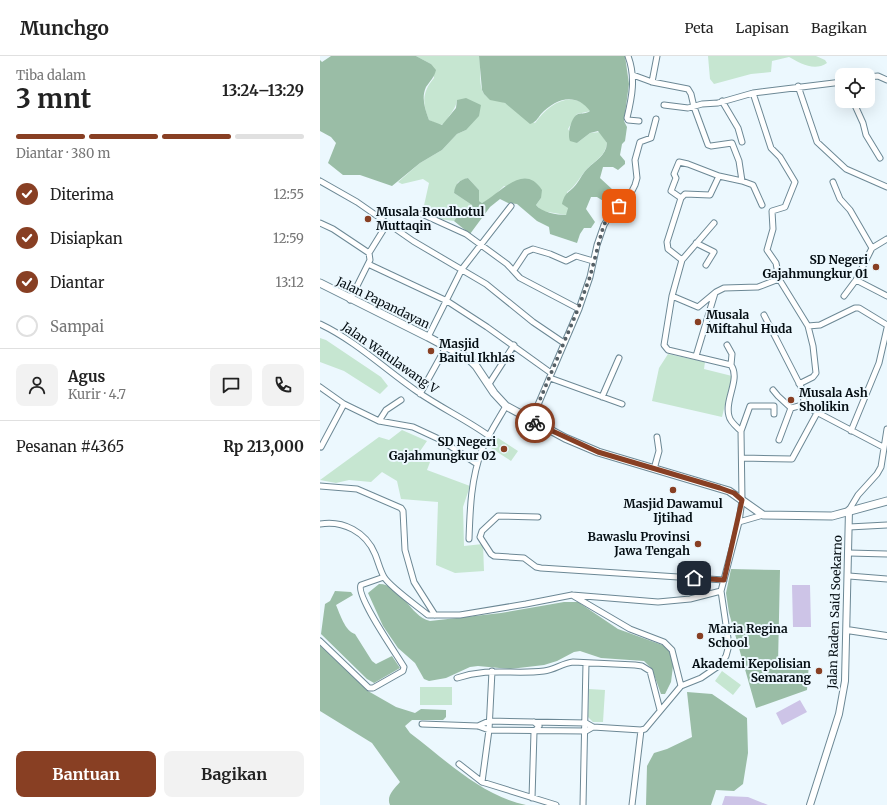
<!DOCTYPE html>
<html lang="id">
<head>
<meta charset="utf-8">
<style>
	:root { --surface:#fff; --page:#f2f2f2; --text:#222; --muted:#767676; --line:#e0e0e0; --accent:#883f23 }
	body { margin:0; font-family:Merriweather,serif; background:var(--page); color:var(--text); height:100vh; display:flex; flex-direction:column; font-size:15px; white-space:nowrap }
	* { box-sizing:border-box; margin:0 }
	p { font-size:13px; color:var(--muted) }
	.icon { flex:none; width:22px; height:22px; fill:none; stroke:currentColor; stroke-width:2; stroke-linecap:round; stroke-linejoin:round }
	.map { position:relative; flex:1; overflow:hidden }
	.side { display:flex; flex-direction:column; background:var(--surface); width:320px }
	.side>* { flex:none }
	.buttons { position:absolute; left:515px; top:12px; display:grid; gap:8px }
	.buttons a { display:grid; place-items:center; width:40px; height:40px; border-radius:8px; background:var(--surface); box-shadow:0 4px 16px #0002; font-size:20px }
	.pin { position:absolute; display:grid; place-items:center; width:34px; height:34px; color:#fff; margin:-17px; border-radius:8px; box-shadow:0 2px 6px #0006 }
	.courier { position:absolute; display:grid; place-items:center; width:40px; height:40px; margin:-20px; border:3px solid #883f23; border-radius:50%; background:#fff; color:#222; box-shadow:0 1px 5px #0007 }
	.headline em { font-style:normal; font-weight:700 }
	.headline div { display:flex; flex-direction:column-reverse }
	.headline { display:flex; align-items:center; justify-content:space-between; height:68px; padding:0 16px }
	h1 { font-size:26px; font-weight:700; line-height:30px }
	.bar { display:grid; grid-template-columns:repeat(4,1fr); gap:6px 4px; align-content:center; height:48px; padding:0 16px }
	.bar i { height:5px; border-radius:3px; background:var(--line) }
	.bar .on { background:var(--accent) }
	.bar p { grid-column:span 4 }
	.line { display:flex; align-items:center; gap:10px; padding:0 16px; border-top:1px solid var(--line) }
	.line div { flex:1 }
	.round { display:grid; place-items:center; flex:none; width:42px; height:42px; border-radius:8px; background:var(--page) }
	ol { padding:0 16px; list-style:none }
	li { display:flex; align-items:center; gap:12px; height:44px }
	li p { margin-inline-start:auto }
	li .icon { padding:4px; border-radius:50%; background:var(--accent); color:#fff; stroke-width:4 }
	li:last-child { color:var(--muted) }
	li i { width:22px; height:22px; border:2px solid var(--line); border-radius:50% }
	.button { display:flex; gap:8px; margin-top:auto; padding:8px 16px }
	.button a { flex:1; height:46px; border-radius:8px; background:var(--accent); color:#fff; font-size:16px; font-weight:700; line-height:46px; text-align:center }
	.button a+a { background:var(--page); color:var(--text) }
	header { display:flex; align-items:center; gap:24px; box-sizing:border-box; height:56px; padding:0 20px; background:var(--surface); border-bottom:1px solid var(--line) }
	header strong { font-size:19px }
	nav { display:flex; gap:22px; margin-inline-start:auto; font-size:14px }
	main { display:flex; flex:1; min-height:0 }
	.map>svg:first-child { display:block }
	.green { fill:#c6e6d1 }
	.forest { fill:#9abda6 }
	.water { fill:#cdc4e7 }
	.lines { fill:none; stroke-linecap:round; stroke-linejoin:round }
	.minor-casing { stroke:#6c8895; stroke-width:7 }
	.tertiary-casing { stroke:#6c8895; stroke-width:8 }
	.secondary-casing { stroke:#6c8895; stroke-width:9 }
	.minor { stroke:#fff; stroke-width:5 }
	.tertiary { stroke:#fff; stroke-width:6 }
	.secondary { stroke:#fff; stroke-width:7 }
	.done { stroke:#555f65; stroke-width:4; stroke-dasharray:0 7.2 }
	.route { stroke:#883f23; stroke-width:5 }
	.poi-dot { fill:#883f23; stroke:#ecf8fe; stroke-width:1.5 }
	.labels { text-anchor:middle; stroke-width:4; stroke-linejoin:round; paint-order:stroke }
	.poi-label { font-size:12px; font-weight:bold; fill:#040d12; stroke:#ecf8fe; text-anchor:start }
	.street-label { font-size:12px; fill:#040d12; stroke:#ecf8fe }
</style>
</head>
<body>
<header>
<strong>Munchgo</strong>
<nav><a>Peta</a><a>Lapisan</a><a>Bagikan</a></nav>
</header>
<main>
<section class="side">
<div class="headline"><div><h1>3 mnt</h1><p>Tiba dalam</p></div><em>13:24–13:29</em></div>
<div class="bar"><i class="on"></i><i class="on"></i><i class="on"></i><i></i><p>Diantar · 380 m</p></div>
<ol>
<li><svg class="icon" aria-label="check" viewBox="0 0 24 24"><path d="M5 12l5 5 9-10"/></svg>Diterima<p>12:55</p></li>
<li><svg class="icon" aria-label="check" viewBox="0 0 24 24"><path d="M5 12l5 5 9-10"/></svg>Disiapkan<p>12:59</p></li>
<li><svg class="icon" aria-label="check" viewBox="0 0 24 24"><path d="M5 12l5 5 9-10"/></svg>Diantar<p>13:12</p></li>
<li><i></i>Sampai</li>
</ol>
<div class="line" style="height:72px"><a class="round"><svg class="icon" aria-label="person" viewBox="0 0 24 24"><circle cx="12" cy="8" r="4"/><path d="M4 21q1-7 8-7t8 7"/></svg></a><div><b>Agus</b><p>Kurir · 4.7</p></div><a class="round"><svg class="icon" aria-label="chat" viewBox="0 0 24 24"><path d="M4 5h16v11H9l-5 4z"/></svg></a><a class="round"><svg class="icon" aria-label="phone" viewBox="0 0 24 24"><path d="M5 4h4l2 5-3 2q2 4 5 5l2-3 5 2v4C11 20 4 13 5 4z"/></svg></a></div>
<div class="line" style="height:52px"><div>Pesanan #4365</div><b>Rp 213,000</b></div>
<div class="button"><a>Bantuan</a><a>Bagikan</a></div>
</section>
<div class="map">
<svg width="567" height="749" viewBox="0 0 567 749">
	<rect width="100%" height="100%" fill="#ecf8fe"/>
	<path class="green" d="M96,0H159C161,9 159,26 162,34C166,45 176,42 185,47C197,54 200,61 215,67C229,47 253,32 271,55L257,58L248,73L257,87L270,77L280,76L287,87C285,101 275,104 266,114C259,122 256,130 247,136L248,156L246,159L222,155L216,149L221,142L184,130L172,142L162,147L159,145V134L148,122L138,126L134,137L152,149V154L138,159L134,165L119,163L103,154L109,127L103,123L82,128L78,126L100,107L122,94L137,78L146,74L137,44C136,54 128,59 125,68L119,69L109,64C102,47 102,36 114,22L111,8Z
		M388,0H496L505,4L507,7C494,16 480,7 469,1L452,5L451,16L431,18L394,28L390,23Z
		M0,282L6,284L61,321L68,330L60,338L24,315L0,306Z
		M348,298L385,306L384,313L412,320L402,361L332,345L339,312Z
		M82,374L107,385L98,398L110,406L107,414L150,430L143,451L144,490L163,488L164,515L135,517L116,509L118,446L81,443L77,425L62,416L51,426L29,424L16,427L0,424L59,381L69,384Z
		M178,382L198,395L191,405L171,392Z
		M402,615L421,629L413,639L395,625Z
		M100,631H132V649H100Z
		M269,633L285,634L283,666H273L268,661Z"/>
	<path class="forest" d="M11,0H96L111,8L116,14C114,22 110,25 106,31C101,42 105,53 109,64L122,69L136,52L137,44L146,42L161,49L159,60L146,74L137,78L122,94L100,107L72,130L40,119H23L8,107L16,87L11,81L0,75V4L2,6Z
		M159,0H305L309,28L304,65L307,71L305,85L302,88L300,99L305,105V108L298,114L293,111H283L280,122L293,134L288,148L277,141H271L266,153L275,166L271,172H264L260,178L257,187L230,178L229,171L217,165L197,148L188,147L180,143L170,151L150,178L134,165L138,159L152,154V149L134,137C135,128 139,124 148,122L159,134V145L162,147C181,137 204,106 222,134L221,142L216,149C221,156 237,159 246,159L248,152L242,148C245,137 247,138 254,131C259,126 262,118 267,113C276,104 286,100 287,87L278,75L270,77L257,87L250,85C247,78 251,61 258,58C262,57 266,58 270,55C256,36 236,42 221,58C217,63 216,66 210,68L185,47L170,44L164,38L162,34Z
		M411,513L460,514L458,608L489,607L487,634L436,652L409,557L406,537Z
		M59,528C82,528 89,560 110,565L181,557L244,546H258L298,573L345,590L351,598L353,610L351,626L345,638H341L332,613L324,605L281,602L260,595L254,596L237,605L224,609L190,613L158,610L150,611L126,622L109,625L104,623L95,607L78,592L63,570L48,537Z
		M15,535L31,536L33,539L16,549C20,558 25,575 35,578L52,605L56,608L72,600L80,612L54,627L47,623L1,578L5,548L10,545Z
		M0,589L48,635L76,651L95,657L101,653L126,654V661L123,664H92L85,670L90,677C126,704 160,739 206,749H70C66,740 74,733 80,726L52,687L0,655Z
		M367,636L392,638L427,662L428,697L423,728L414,735L396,734L391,749H326L327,710L334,697L347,693L372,681Z"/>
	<path class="water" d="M472,529H490L491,571H473Z
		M480,644L487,656L462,669L456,657Z
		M405,740L428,741L448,749H402Z"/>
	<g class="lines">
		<defs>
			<path id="minor" d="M308,0C316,21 312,41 307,62L308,64L319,65
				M313,19L332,26L368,33L371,38L374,51L388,89L391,90L412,87L419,105L422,125L399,120L390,139L365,138L361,142L347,186L348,193L362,204
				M548,21L558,20L567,24
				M332,26L337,0
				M478,30L497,86L526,113L567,131
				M433,37L451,92L460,101L475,126L465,151L452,155L453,173L447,194L456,207L459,223L488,270L493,290L496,317L493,321L479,328
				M402,45L418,72L422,86
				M533,45L543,67L546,79L560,102
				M344,49L368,52L382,48L398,47L433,37L522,26
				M0,125L37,146L93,185L166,228L213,266L244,287
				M422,125L433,129L442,149
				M513,126L520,143L530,154L552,192
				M361,142L351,135L356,122L354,118L359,106L368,108L399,120
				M102,158L146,178L187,208L200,222L259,253
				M0,167L13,173L49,197
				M376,187L394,196L386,209
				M48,208L127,245L167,271L231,317
				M194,214L206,196L213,193L230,198L246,205L256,200L273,205
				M536,224L567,240
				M352,240L378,251L396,236L404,232L438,231L459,223
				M524,240L536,224L552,192L567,183
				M30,244L50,204L49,197L67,168
				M444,259L482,333L484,345L483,349L563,391
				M0,268C36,285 66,314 98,336C121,352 147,364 169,380
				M488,270L500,269L535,252H539L567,269
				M108,281L142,213L191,150
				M407,289L412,298L411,309
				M376,300L395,237
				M230,322L302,348
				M169,328L194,289
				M0,331L24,348L59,365L93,371L121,384L157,408
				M453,334L458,340L471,352
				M100,338L126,291
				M282,341L299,302
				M59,365L66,354L81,344
				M211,365L259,253L270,221L277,189L284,169L289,161L312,135L315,129L317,122L315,104L320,86L331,82L336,63
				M421,375L430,350H454V358
				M531,375L559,307L567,272
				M459,384L471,352L483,349
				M1,391L24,348
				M423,402L472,403L497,357
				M334,413L339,395L337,381
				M0,430L37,433L81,452L83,455L85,494L94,526L115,559
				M529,454L538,439L557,418L561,411L567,373
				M218,461L178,460L162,475L160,481L171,498L174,500L204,502L216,511L221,512L404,524
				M419,466L443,459
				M0,468C23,464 46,476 55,498C58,505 60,514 64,521C70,531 97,550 108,559H140L206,548L252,539L338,546L370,543L401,535
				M529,471L567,469
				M149,483C150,453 151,422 162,394C168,379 178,364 186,350
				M529,497L567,498
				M529,520L567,523
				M252,539L310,573L344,586L352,594L361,630
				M0,585L49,632H53L83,615L84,611C77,599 35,539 41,529L64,521
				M172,615L169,674L162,726L236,749
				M137,622C171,611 192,619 224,615C234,614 243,607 253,606L315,609L322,610L330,615L340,654
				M102,668L158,670L169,674L266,675L273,671
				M158,670L169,665L266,667L273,671L321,674L325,673L361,630L381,622L400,609L406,600L409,589L401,535L419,466L422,444L421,375C417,371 410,366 409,360C404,344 421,323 411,309L348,294L344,289L352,240L362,204L394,167
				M139,708L162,726
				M212,742L214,676L219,670L214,666
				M263,749L266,607
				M312,749L321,674"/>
			<path id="tertiary" d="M527,574L567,580
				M490,749L519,658L525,625L529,454"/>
			<path id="secondary" d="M0,227L108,281L149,303L156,310L174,337L186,350L245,382L278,396L409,435L443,459L512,460L567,445"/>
		</defs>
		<use href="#minor" class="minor-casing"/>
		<use href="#tertiary" class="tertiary-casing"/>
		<use href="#secondary" class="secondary-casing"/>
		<use href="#minor" class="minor"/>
		<use href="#tertiary" class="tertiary"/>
		<use href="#secondary" class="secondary"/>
	</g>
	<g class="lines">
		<path class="done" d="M215,367L211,365L258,253L270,221L282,175L286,164L299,150"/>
		<path class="route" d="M215,367L278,396L400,432L414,437L422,444L404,524L374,522"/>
	</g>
	<g class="poi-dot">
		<circle cx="48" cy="163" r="4"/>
		<circle cx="556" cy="211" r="4"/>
		<circle cx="378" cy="266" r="4"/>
		<circle cx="111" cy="295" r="4"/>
		<circle cx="471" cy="344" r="4"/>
		<circle cx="184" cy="393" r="4"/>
		<circle cx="353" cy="434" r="4"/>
		<circle cx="378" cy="488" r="4"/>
		<circle cx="380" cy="580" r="4"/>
		<circle cx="499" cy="615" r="4"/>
	</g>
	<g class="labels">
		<g class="poi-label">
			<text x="56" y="160">Musala Roudhotul<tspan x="56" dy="14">Muttaqin</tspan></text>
			<text x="548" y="208" text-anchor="end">SD Negeri<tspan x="548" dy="14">Gajahmungkur 01</tspan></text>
			<text x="386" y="263">Musala<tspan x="386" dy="14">Miftahul Huda</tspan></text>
			<text x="119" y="292">Masjid<tspan x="119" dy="14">Baitul Ikhlas</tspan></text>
			<text x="479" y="341">Musala Ash<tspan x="479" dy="14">Sholikin</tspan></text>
			<text x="176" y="390" text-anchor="end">SD Negeri<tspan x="176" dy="14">Gajahmungkur 02</tspan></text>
			<text x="353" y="452" text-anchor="middle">Masjid Dawamul<tspan x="353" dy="14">Ijtihad</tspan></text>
			<text x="370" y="485" text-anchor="end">Bawaslu Provinsi<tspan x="370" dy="14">Jawa Tengah</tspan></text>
			<text x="388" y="577">Maria Regina<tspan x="388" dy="14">School</tspan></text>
			<text x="491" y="612" text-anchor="end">Akademi Kepolisian<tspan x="491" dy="14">Semarang</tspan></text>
		</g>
		<g class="street-label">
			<text transform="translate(63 247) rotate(26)" y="4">Jalan Papandayan</text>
			<text transform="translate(70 302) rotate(35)" y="4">Jalan Watulawang V</text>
			<text transform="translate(515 556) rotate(-88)" y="4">Jalan Raden Said Soekarno</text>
		</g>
	</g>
</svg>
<div class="buttons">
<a><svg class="icon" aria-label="locate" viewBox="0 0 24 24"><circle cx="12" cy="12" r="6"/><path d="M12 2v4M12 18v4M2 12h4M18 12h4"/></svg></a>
</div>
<div class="pin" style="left:299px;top:150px;background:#ea580c"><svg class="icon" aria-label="bag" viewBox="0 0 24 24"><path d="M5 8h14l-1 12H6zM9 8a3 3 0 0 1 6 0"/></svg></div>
<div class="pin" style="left:374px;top:522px;background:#1f2937"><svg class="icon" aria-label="home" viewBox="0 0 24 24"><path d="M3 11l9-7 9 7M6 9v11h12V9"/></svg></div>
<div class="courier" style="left:215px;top:367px"><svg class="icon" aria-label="bike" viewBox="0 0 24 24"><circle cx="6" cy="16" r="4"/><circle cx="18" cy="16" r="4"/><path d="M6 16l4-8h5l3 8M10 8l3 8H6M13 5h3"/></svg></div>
</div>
</main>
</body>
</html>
